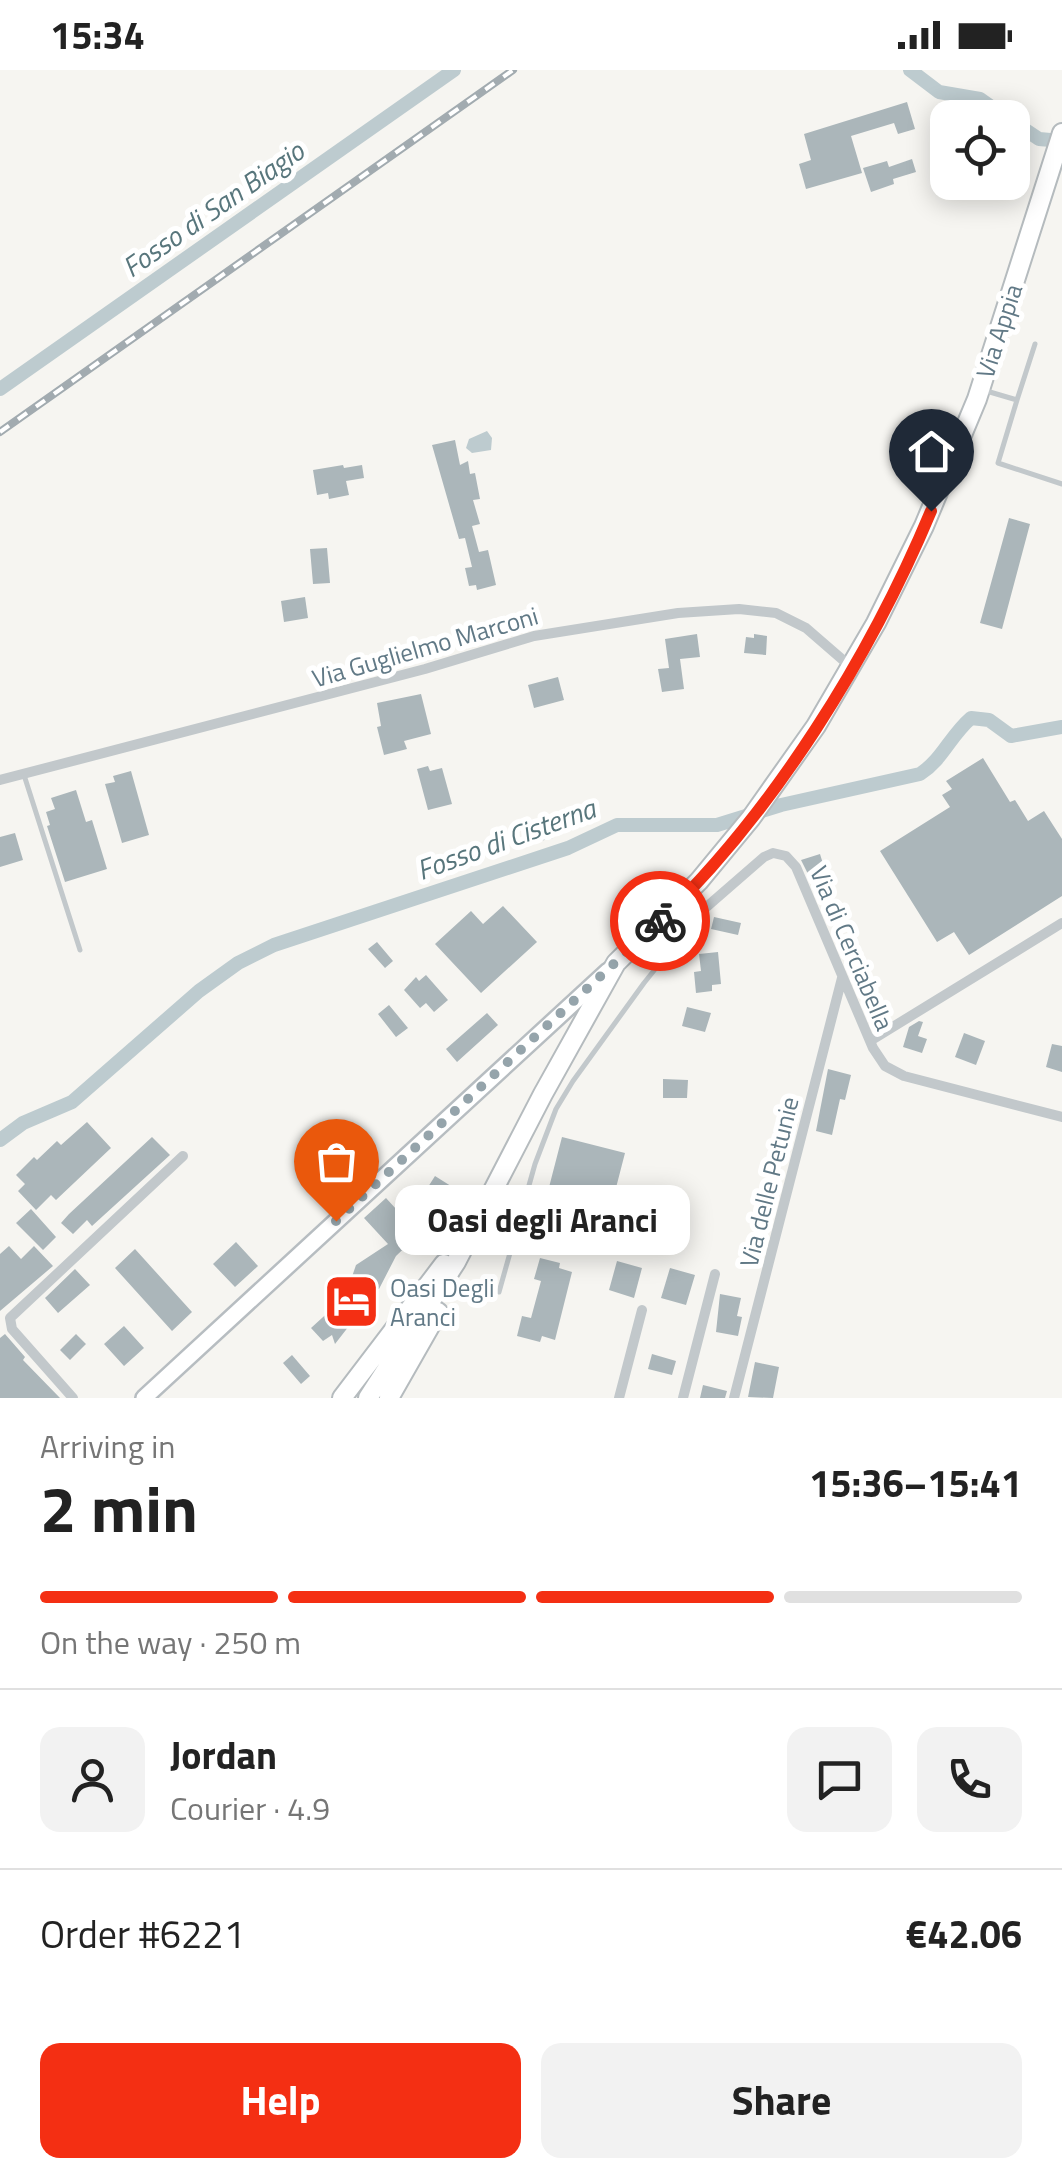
<!DOCTYPE html>
<html lang="en">
<head>
<meta charset="utf-8">
<style>
	:root { --surface:#fff; --page:#f2f2f2; --text:#222; --muted:#767676; --line:#e0e0e0; --accent:#f42f13 }
	body { margin:0; font-family:"Titillium Web",sans-serif; background:var(--page); color:var(--text); height:100vh; display:flex; flex-direction:column; font-size:38px; white-space:nowrap }
	* { box-sizing:border-box; margin:0 }
	p { font-size:32px; color:var(--muted) }
	.icon { flex:none; width:55px; height:55px; fill:none; stroke:currentColor; stroke-width:2; stroke-linecap:round; stroke-linejoin:round }
	.map { position:relative; height:1328px; overflow:hidden }
	.details { display:flex; flex-direction:column; background:var(--surface); flex:1 }
	.details>* { flex:none }
	.tools { position:absolute; left:930px; top:30px; display:grid; gap:20px }
	.tools a { display:grid; place-items:center; width:100px; height:100px; border-radius:20px; background:var(--surface); box-shadow:0 5px 25px #0003; font-size:50px }
	.pin { position:absolute; display:grid; place-items:center; width:85px; height:85px; color:#fff; margin:-102px -42px; border-radius:50% 50% 50% 0; rotate:-45deg; box-shadow:0 0 10px #0007 }
	.pin .icon { rotate:45deg }
	.courier { position:absolute; display:grid; place-items:center; width:100px; height:100px; margin:-50px; border:8px solid #f42f13; border-radius:50%; background:#fff; color:#222; box-shadow:0 2px 12px #0007 }
	.bubble { position:absolute; height:70px; border-radius:20px; background:var(--surface); box-shadow:0 5px 25px #0003; font-size:32px; font-weight:700; line-height:70px; text-align:center }
	.overview em { font-style:normal; font-weight:700 }
	.overview div { display:flex; flex-direction:column-reverse }
	.overview { display:flex; align-items:center; justify-content:space-between; height:170px; padding:0 40px }
	h1 { font-size:65px; font-weight:700; line-height:75px }
	.bar { display:grid; grid-template-columns:repeat(4,1fr); gap:15px 10px; align-content:center; height:120px; padding:0 40px }
	.bar i { height:12px; border-radius:8px; background:var(--line) }
	.bar .selected { background:var(--accent) }
	.bar p { grid-column:span 4 }
	.line { display:flex; align-items:center; gap:25px; padding:0 40px; border-top:2px solid var(--line) }
	.line div { flex:1 }
	.round { display:grid; place-items:center; flex:none; width:105px; height:105px; border-radius:20px; background:var(--page) }
	.action { display:flex; gap:20px; margin-top:auto; padding:20px 40px }
	.action a { flex:1; height:115px; border-radius:20px; background:var(--accent); color:#fff; font-size:40px; font-weight:700; line-height:115px; text-align:center }
	.action a+a { background:var(--page); color:var(--text) }
	.status { display:flex; justify-content:space-between; align-items:center; height:70px; padding:0 50px; background:var(--surface); direction:ltr }
	.status svg { height:28px; fill:currentColor }
	.map>svg:first-child { display:block }
	.green { fill:#d7ded2 }
	.water { fill:#bdcbcf }
	.lines { fill:none; stroke-linecap:round; stroke-linejoin:round }
	.canal { stroke:#bdcbcf; stroke-width:14 }
	.building { fill:#abb6ba }
	.secondary-casing { stroke:#b7bdc1; stroke-width:20 }
	.primary-casing { stroke:#b5bbbe; stroke-width:22 }
	.service { stroke:#c2c8cb; stroke-width:5 }
	.minor { stroke:#c2c8cb; stroke-width:10 }
	.secondary { stroke:#fff; stroke-width:15 }
	.primary { stroke:#fff; stroke-width:18 }
	.rail-casing { stroke:#a2abb0; stroke-width:8 }
	.rail { stroke:#fff; stroke-width:4; stroke-dasharray:11; stroke-linecap:butt }
	.done { stroke:#95a4ab; stroke-width:10; stroke-dasharray:0 18 }
	.route { stroke:#f42f13; stroke-width:12 }
	.labels { text-anchor:middle; stroke-width:10; stroke-linejoin:round; paint-order:stroke }
	.street-label { font-size:25px; fill:#617986; stroke:#fff }
	.poi-label { font-size:25px; fill:#617986; stroke:#fff; text-anchor:start }
	.water-label { font-size:28px; font-style:italic; fill:#58767c; stroke:#fff }
</style>
</head>
<body>
<div class="status"><b>15:34</b><svg viewBox="0 0 49 12"><path d="M0 12V9h3v3zM5 12V6h3v6zM10 12V3h3v9zM15 12V0h3v12zM26 1h20v11H26zM47 4h2v5h-2z"/></svg></div>
<div class="map">
<svg width="1062" height="1328" viewBox="0 0 1062 1328">
	<rect width="100%" height="100%" fill="#f6f5f1"/>
	<path class="green" d="M537,1123L597,1138L589,1169L529,1154Z"/>
	<path class="water" d="M487,361L492,368L491,380L472,383L466,378L469,369Z"/>
	<g class="lines">
		<path class="canal" d="M910,0L939,22L980,29L1007,48
			M1012,51L1039,69L1062,71
			M0,319L454,0
			M0,1070L23,1053L72,1032L199,921L238,893L274,875L568,778L617,755H717L781,735L920,704C943,689 950,666 971,648L989,650L1011,666L1062,657"/>
	</g>
	<path class="building" d="M907,32L915,59L898,64L894,53L851,66L862,103L806,119L799,94L811,90L804,64Z
		M912,89L916,102L893,109L894,114L871,122L863,98L887,91L889,97Z
		M455,370L460,395L468,391L470,404L475,403L480,429L473,430L480,454L472,456L479,482L488,480L496,515L477,520L476,515L469,516L465,498L472,497L465,468L459,469L432,375Z
		M343,395L344,398L362,395L364,408L346,411L349,425L329,429L328,423L317,425L313,400Z
		M1009,448L1030,454L1002,559L980,553Z
		M327,478L330,513L313,514L310,479Z
		M305,527L308,548L284,552L281,531Z
		M697,564L700,587L680,589L684,619L662,622L658,599L669,598L665,569Z
		M754,564L767,566L766,585L744,583L746,567L754,568Z
		M558,607L564,630L534,638L528,615Z
		M421,624L431,664L404,671L407,679L384,685L377,657L381,656L377,633Z
		M983,688L1010,732L1015,730L1028,751L1044,741L1062,769V826L969,885L954,862L937,872L880,781L950,737L942,725L952,719L946,711Z
		M428,696L430,701L442,698L452,734L428,740L417,699Z
		M131,701L149,765L122,773L105,714L115,712L113,706Z
		M76,720L86,752L92,750L107,799L65,812L47,756L50,755L46,742L55,739L51,728Z
		M550,754L553,768L532,773L528,759Z
		M15,763L23,790L0,797V767Z
		M820,784L828,810L813,814L801,790Z
		M503,836L537,872L481,923L435,874L471,841L483,854Z
		M714,847L741,853L738,865L711,859Z
		M377,872L393,891L385,898L368,879Z
		M718,882L721,914L712,915V921L696,923L694,902L701,901L699,884Z
		M426,905L448,930L434,942L426,933L420,938L404,920L416,907L419,911Z
		M389,935L408,958L396,967L378,944Z
		M687,937L711,943L705,962L682,956Z
		M487,943L498,955L457,992L446,979Z
		M919,951L923,952L918,966L927,969L922,983L903,977L909,957Z
		M964,963L985,971L976,995L955,987Z
		M1052,974L1062,976V1002L1046,997Z
		M828,999L851,1005L845,1030L840,1029L832,1065L816,1061Z
		M663,1009L688,1010L687,1028H663Z
		M87,1052L111,1078L56,1130L51,1125L36,1140L18,1121L25,1114L16,1105L34,1087L37,1090L57,1071L61,1075Z
		M152,1067L170,1085L92,1156L87,1150L73,1164L61,1153L69,1144Z
		M562,1067L625,1083L610,1141L547,1125Z
		M435,1106L462,1123L455,1135L428,1117Z
		M386,1128L419,1164L396,1186L379,1219H367L363,1238L335,1274L332,1265L323,1271L311,1258L345,1227L356,1195L388,1174L364,1148Z
		M31,1139L56,1167L43,1180L16,1153Z
		M236,1172L258,1196L235,1217L213,1194Z
		M9,1176L21,1189L34,1176L53,1196L0,1241V1184Z
		M135,1179L192,1242L172,1261L115,1198Z
		M540,1188L560,1193L559,1198L572,1202L555,1270L542,1266L540,1272L517,1266L522,1246L531,1248L541,1211L534,1209Z
		M617,1191L642,1198L634,1228L609,1220Z
		M670,1198L695,1205L686,1235L661,1228Z
		M75,1199L90,1215L58,1243L45,1228Z
		M720,1224L741,1228L737,1246L742,1247L738,1266L716,1262Z
		M124,1256L144,1278L124,1296L104,1274Z
		M5,1264L25,1287L23,1290L60,1328H0V1268Z
		M76,1264L86,1274L70,1290L60,1280Z
		M652,1284L676,1291L672,1305L648,1299Z
		M292,1285L310,1306L301,1314L283,1293Z
		M755,1292L779,1297L773,1328L748,1327Z
		M703,1315L727,1321L725,1328H700Z"/>
	<g class="lines">
		<defs>
			<path id="secondary" d="M144,1328L608,901"/>
			<path id="primary" d="M342,1328L444,1194
				M368,1328L456,1192L543,1024L616,893L699,811L751,748L816,656L876,553L924,456L977,329L1062,63
				M389,1328L438,1242"/>
		</defs>
		<use href="#secondary" class="secondary-casing"/>
		<use href="#primary" class="primary-casing"/>
		<path class="service" d="M983,320L1017,330L998,393L1062,414
			M1017,330L1035,274
			M24,705L80,880
			M499,1222L535,1094L556,1039L573,1011L644,913L701,842"/>
		<path class="minor" d="M0,710L425,599L534,566L678,543L739,539L776,543L806,558L851,597
			M674,837L692,842L703,840L764,787L773,783L786,786L796,797L873,978L885,996L904,1006L1062,1047
			M870,971L1062,853
			M73,1328L12,1259L10,1248L183,1086
			M619,1328L642,1240
			M683,1328L715,1204
			M734,1328L842,908"/>
		<use href="#secondary" class="secondary"/>
		<use href="#primary" class="primary"/>
		<defs>
			<path id="rail" d="M0,362L513,0"/>
		</defs>
		<use href="#rail" class="rail-casing"/>
		<use href="#rail" class="rail"/>
	</g>
	<g class="lines">
		<path class="done" d="M336,1151L660,851"/>
		<path class="route" d="M660,851C775,740 870,587 931,441"/>
	</g>
	<defs>
		<symbol id="hotel-square" viewBox="-11 -11 22 22"><rect x="-9" y="-9" width="18" height="18" rx="4" fill="#f42f13" stroke="#fff"/><path d="M-6-4.5h1.5V1H6V5H4.5V3h-9V5H-6ZM-4 0a1.8 1.8 0 1 1 3.6 0ZM.5 0V-2.5h3Q6-2.5 6 0Z" fill="#fff"/></symbol>
	</defs>
	<g fill-rule="evenodd">
		<use href="#hotel-square" x="320" y="1200" width="63" height="63"/>
	</g>
	<g class="labels">
		<g class="street-label">
			<text transform="translate(999 261) rotate(-72)" y="9">Via Appia</text>
			<text transform="translate(425 577) rotate(-16)" y="9">Via Guglielmo Marconi</text>
			<text transform="translate(852 878) rotate(67)" y="9">Via di Cerciabella</text>
			<text transform="translate(769 1112) rotate(-76)" y="9">Via delle Petunie</text>
		</g>
		<g class="poi-label">
			<text x="390" y="1227">Oasi Degli<tspan x="390" dy="29">Aranci</tspan></text>
		</g>
		<g class="water-label">
			<text transform="translate(213 139) rotate(-35)" y="10">Fosso di San Biagio</text>
			<text transform="translate(506 769) rotate(-20)" y="10">Fosso di Cisterna</text>
		</g>
	</g>
</svg>
<div class="tools">
<a><svg class="icon" aria-label="locate" viewBox="0 0 24 24"><circle cx="12" cy="12" r="6"/><path d="M12 2v4M12 18v4M2 12h4M18 12h4"/></svg></a>
</div>
<div class="pin" style="left:336px;top:1151px;background:#ea580c"><svg class="icon" aria-label="bag" viewBox="0 0 24 24"><path d="M5 8h14l-1 12H6zM9 8a3 3 0 0 1 6 0"/></svg></div>
<div class="pin" style="left:931px;top:441px;background:#1f2937"><svg class="icon" aria-label="home" viewBox="0 0 24 24"><path d="M3 11l9-7 9 7M6 9v11h12V9"/></svg></div>
<div class="courier" style="left:660px;top:851px"><svg class="icon" aria-label="bike" viewBox="0 0 24 24"><circle cx="6" cy="16" r="4"/><circle cx="18" cy="16" r="4"/><path d="M6 16l4-8h5l3 8M10 8l3 8H6M13 5h3"/></svg></div>
<div class="bubble" style="left:395px;top:1115px;width:295px">Oasi degli Aranci</div>
</div>
<section class="details">
<div class="overview"><div><h1>2 min</h1><p>Arriving in</p></div><em>15:36–15:41</em></div>
<div class="bar"><i class="selected"></i><i class="selected"></i><i class="selected"></i><i></i><p>On the way · 250 m</p></div>
<div class="line" style="height:180px"><a class="round"><svg class="icon" aria-label="person" viewBox="0 0 24 24"><circle cx="12" cy="8" r="4"/><path d="M4 21q1-7 8-7t8 7"/></svg></a><div><b>Jordan</b><p>Courier · 4.9</p></div><a class="round"><svg class="icon" aria-label="chat" viewBox="0 0 24 24"><path d="M4 5h16v11H9l-5 4z"/></svg></a><a class="round"><svg class="icon" aria-label="phone" viewBox="0 0 24 24"><path d="M5 4h4l2 5-3 2q2 4 5 5l2-3 5 2v4C11 20 4 13 5 4z"/></svg></a></div>
<div class="line" style="height:130px"><div>Order #6221</div><b>€42.06</b></div>
<div class="action"><a>Help</a><a>Share</a></div>
</section>
</body>
</html>
